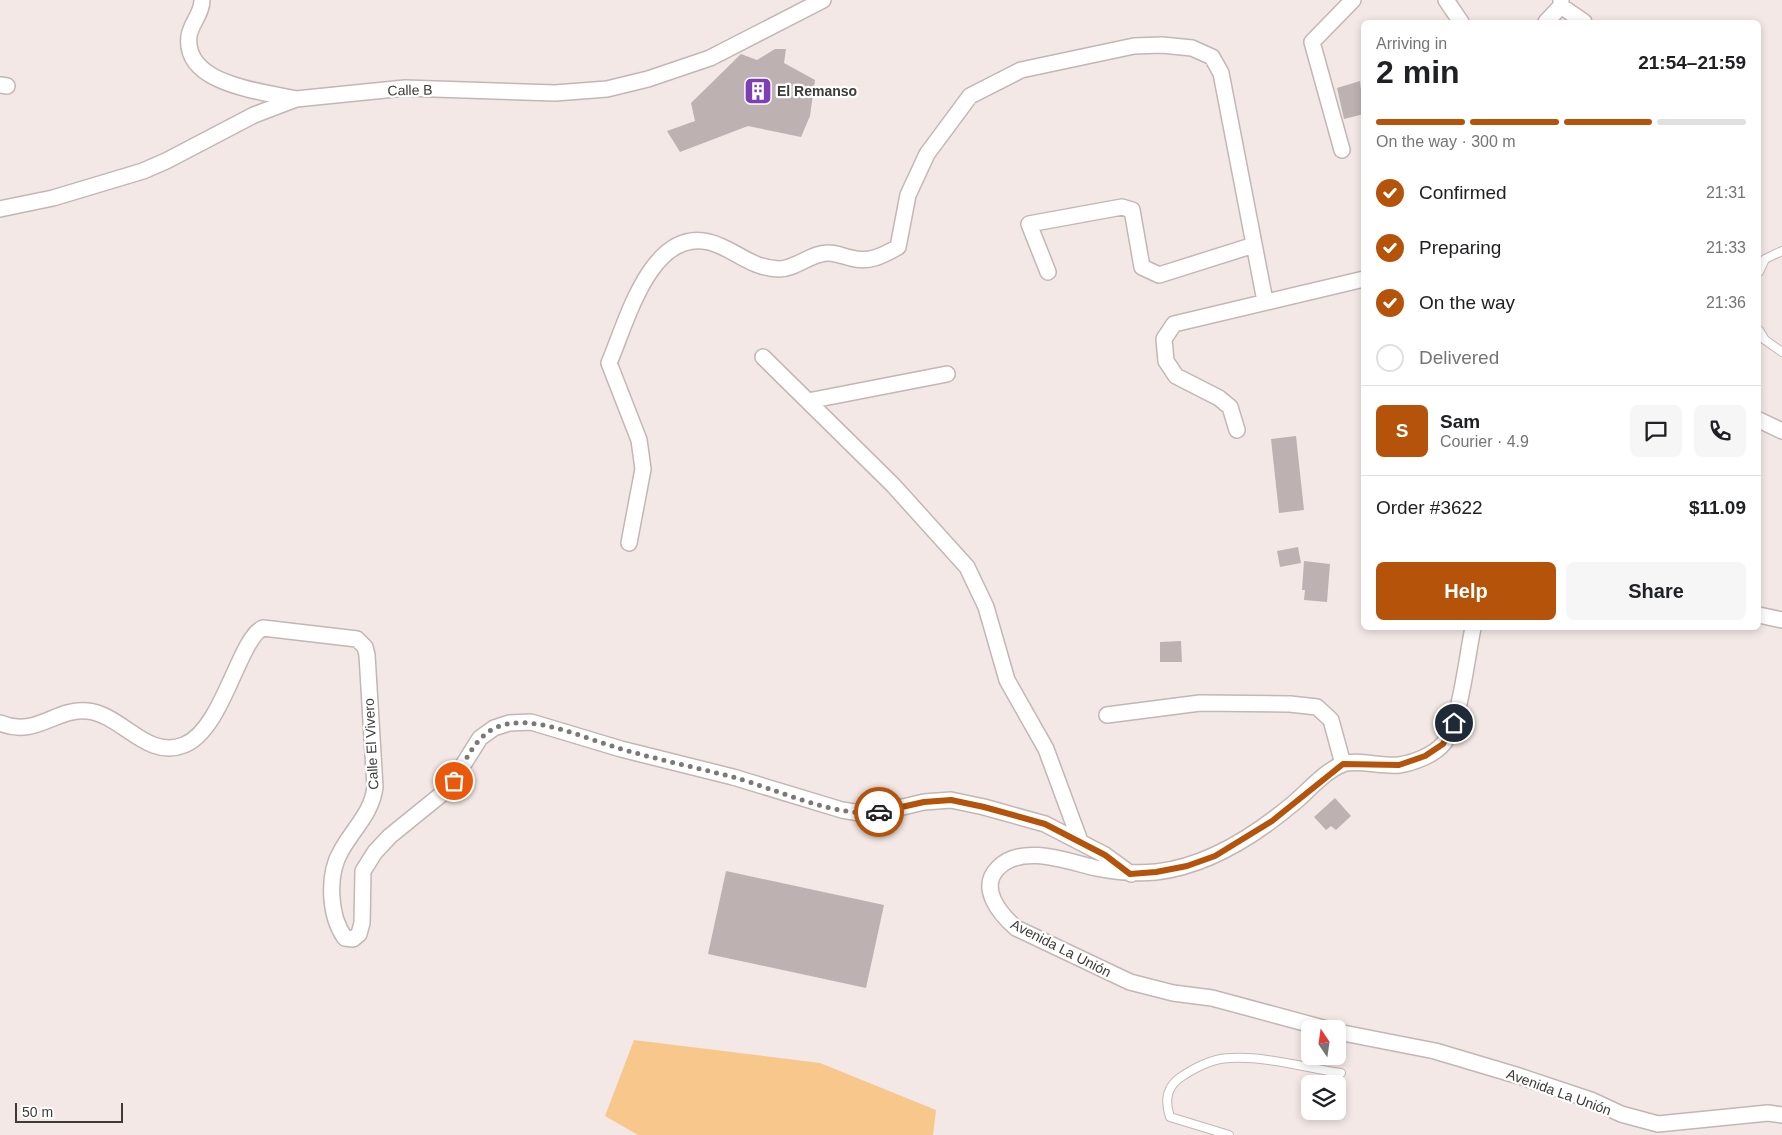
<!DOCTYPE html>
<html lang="en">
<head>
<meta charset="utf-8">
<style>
	:root { --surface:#fff; --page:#f6f6f6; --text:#202124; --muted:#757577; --line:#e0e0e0; --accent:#b45309 }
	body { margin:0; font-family:Arial,sans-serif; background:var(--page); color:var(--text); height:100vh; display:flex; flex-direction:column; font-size:19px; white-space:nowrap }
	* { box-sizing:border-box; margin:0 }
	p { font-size:16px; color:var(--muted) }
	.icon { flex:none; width:28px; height:28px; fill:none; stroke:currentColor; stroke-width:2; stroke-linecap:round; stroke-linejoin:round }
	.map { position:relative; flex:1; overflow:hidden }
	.drawer { position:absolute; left:1361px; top:20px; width:400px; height:610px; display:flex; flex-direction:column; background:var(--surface); border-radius:8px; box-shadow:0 2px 8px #0003 }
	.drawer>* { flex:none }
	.needle { width:32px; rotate:347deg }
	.controls { position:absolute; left:1301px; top:1020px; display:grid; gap:10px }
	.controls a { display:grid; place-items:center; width:45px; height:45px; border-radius:8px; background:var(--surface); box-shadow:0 2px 8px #0003; font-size:25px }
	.scale { position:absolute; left:15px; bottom:12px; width:108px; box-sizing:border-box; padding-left:5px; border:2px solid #3e3a38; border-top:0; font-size:14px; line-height:18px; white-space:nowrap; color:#3e3a38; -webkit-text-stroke:4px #fff; paint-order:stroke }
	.pin { position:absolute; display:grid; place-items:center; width:42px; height:42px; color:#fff; margin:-21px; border:2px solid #fff; border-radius:50%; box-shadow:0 1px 5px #0007 }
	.courier { position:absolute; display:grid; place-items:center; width:50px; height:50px; margin:-25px; border:4px solid #b45309; border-radius:50%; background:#fff; color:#222; box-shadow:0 1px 6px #0007 }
	.summary em { font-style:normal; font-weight:800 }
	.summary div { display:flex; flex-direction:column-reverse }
	.summary { display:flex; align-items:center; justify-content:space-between; height:85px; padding:0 15px }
	h1 { font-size:32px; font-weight:800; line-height:38px }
	.bar { display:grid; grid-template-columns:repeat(4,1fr); gap:8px 5px; align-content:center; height:60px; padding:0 15px }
	.bar i { height:6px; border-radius:4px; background:var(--line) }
	.bar .current { background:var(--accent) }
	.bar p { grid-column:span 4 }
	.line { display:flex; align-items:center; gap:12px; padding:0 15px; border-top:1px solid var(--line) }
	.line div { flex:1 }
	.round { display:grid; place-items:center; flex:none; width:52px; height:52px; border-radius:8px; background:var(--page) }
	ol { padding:0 15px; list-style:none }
	li { display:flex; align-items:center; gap:15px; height:55px }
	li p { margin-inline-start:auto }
	li .icon { padding:5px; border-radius:50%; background:var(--accent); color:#fff; stroke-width:4 }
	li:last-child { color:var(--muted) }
	li i { width:28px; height:28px; border:2px solid var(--line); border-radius:50% }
	.button { display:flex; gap:10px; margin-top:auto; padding:10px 15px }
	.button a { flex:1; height:58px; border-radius:8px; background:var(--accent); color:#fff; font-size:20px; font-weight:800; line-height:58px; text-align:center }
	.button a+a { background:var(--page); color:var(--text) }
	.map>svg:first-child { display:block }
	.green { fill:#f7c78b }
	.building { fill:#bdb2b1 }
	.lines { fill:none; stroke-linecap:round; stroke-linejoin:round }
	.lane-casing { stroke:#c2b7b4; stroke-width:10 }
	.street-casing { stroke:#c2b7b4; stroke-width:18 }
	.lane { stroke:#fff; stroke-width:8 }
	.street { stroke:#fff; stroke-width:15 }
	.done { stroke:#7d7775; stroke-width:5; stroke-dasharray:0 9 }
	.route { stroke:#b45309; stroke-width:6 }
	.labels { text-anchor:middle; stroke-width:4.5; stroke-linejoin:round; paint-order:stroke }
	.street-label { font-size:14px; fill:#3e3a38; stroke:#fff }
	.poi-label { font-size:14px; font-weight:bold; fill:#3e3a38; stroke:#fff; text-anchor:start }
</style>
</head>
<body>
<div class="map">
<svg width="1782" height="1135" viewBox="0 0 1782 1135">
	<rect width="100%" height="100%" fill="#f3e8e5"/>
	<path class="green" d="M634,1040L820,1063L936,1110L933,1135H638L605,1116Z"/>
	<path class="building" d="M775,49H786L784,63L815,80L810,116L801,137L748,126L680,152L667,131L695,121L691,103L741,54L757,60Z
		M1360,81L1364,114L1344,119L1337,88Z
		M1296,436L1304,510L1279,513L1271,439Z
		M1298,547L1301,563L1280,567L1277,551Z
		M1304,561L1330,564L1327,602L1304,600L1305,590H1302Z
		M1181,641L1182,662H1160V642Z
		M1335,798L1351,816L1336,830L1331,826L1326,830L1314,817Z
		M726,871L884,905L866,988L708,954Z"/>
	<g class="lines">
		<defs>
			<path id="lane" d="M1759,272L1765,259L1782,251
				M1759,330L1765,340L1782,352
				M1229,1135L1170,1117C1164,1099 1167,1085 1184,1075C1198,1066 1214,1058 1231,1058C1265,1056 1307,1068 1341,1073"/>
			<path id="street" d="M202,0C202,14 191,23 189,36C183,85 262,91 296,99
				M1446,0L1461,22
				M1561,6L1584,22
				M1546,22L1561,6V0
				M0,85L7,86
				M1342,150L1312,42L1353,0
				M0,209L53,198L143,171L166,161L254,115L296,99L405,88L555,93L607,89L648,79L710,58L823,0
				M1048,272L1029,224L1122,207L1132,210L1142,267L1159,275L1254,245
				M763,357L893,485L967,567L986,607L1007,680L1046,749L1080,841
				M808,401L947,374
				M1759,420L1782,431
				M1237,430L1230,407L1219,398L1176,376L1166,361L1164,339L1174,324L1364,279
				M629,543L643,469L639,440L609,363C626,324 650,228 709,242C734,248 749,268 779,269C796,269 812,252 829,253C836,253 845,257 851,258C869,263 882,256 898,247L908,195L927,154L970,96L1021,70L1134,46L1162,45L1192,48L1212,57L1221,73L1265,301
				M1759,615L1782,620
				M1107,715L1200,703L1290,704L1317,707L1331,720L1343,764
				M0,723C36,738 55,708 87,711C122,714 146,760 184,745C223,730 239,638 263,628L357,639L365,647L367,655L375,787C372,813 353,829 341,851C327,875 329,916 345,938L353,939L359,934L362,923L363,871L375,852L390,836L448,789L480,738L494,728L509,723L531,722L621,749L733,777L842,810L866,814L890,810L924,802L951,800L984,807L1045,824L1105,855L1131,874
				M1327,1029L1212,998L1173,993L1130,982L1016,928C1000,914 978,888 998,868C1022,843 1069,862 1096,868C1116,872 1135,874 1156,872C1209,866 1256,835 1295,802C1309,790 1325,771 1343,764C1357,759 1383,767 1399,765C1413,763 1434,755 1443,744C1460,725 1467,655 1473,628
				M1338,1032L1435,1051L1519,1076L1591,1100L1621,1114L1658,1124L1768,1113L1782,1115"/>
		</defs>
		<use href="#lane" class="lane-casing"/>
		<use href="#street" class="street-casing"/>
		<use href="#lane" class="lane"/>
		<use href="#street" class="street"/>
	</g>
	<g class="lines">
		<path class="done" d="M454,781C465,762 475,737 495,728C529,712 581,737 615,747C654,759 694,767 733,777C776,789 836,818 879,812"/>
		<path class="route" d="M879,812L924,802L951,800L984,807L1045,824L1105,855L1130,874L1156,872L1187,866L1215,856L1272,821L1343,764L1399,765L1425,756L1443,744L1454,723"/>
	</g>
	<defs>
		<symbol id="building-square" viewBox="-11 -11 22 22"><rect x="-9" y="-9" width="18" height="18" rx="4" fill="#7f3fb4" stroke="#fff"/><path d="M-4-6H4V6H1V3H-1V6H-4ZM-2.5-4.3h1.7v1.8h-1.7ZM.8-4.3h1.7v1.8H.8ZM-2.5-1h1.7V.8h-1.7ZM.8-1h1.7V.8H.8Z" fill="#fff"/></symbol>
	</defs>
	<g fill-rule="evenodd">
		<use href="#building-square" x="742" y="75" width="32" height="32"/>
	</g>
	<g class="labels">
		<g class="street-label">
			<text transform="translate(410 90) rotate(-1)" y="5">Calle B</text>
			<text transform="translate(371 744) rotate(-93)" y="5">Calle El Vivero</text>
			<text transform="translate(1061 948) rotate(27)" y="5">Avenida La Unión</text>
			<text transform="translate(1559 1092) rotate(20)" y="5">Avenida La Unión</text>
		</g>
		<g class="poi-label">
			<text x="777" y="96">El Remanso</text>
		</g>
	</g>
</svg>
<div class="controls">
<a><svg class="needle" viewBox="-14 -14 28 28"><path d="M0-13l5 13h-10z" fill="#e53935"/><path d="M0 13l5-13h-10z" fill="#757577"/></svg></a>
<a><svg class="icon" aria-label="layers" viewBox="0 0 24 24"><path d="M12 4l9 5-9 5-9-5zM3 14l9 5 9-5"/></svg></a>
</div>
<div class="scale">50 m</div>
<div class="pin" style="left:454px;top:781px;background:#ea580c"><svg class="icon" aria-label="bag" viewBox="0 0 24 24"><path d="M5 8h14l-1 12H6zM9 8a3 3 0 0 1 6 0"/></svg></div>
<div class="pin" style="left:1454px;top:723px;background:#1f2937"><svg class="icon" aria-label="home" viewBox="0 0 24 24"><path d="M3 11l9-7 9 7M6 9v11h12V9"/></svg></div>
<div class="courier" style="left:879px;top:812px"><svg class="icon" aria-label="car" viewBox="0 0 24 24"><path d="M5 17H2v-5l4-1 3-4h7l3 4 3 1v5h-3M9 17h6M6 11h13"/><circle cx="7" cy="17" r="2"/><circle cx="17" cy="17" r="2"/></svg></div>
<section class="drawer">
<div class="summary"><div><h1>2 min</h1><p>Arriving in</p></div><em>21:54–21:59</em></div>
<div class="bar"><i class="current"></i><i class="current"></i><i class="current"></i><i></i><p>On the way · 300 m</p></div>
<ol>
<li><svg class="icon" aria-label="check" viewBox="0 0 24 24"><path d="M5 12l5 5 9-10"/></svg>Confirmed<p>21:31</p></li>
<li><svg class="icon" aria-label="check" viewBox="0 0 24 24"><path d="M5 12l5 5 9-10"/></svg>Preparing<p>21:33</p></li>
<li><svg class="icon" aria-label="check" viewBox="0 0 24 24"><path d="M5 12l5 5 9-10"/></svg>On the way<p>21:36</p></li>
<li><i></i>Delivered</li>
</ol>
<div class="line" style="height:90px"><b class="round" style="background:var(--accent);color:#fff">S</b><div><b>Sam</b><p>Courier · 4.9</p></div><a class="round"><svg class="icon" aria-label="chat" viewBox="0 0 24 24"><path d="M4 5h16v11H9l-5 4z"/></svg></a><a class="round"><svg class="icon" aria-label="phone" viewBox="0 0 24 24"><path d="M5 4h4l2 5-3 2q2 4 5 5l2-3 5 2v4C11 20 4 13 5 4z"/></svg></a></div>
<div class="line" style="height:65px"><div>Order #3622</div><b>$11.09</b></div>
<div class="button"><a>Help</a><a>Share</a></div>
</section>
</div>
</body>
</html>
